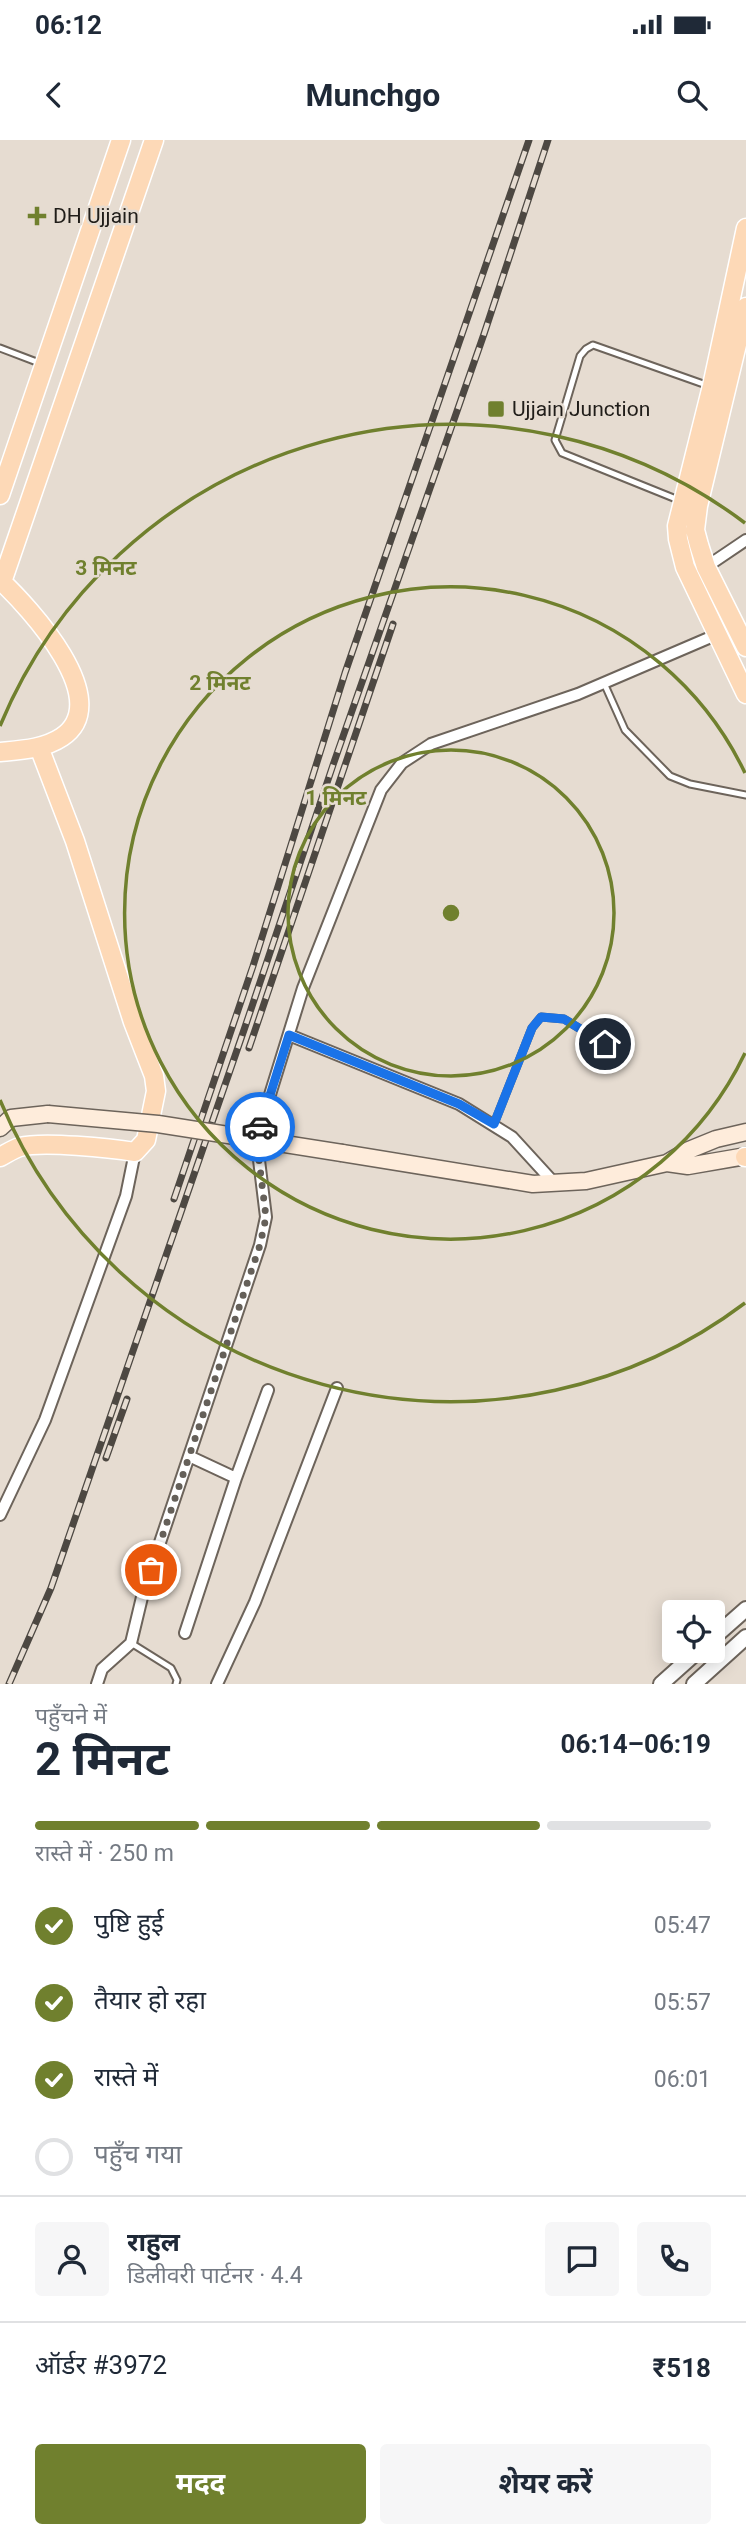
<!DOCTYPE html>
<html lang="hi">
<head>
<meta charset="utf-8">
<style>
	:root { --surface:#fff; --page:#f6f6f7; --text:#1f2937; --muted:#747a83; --line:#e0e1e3; --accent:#70802e }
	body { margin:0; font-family:Roboto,"Noto Sans Devanagari",sans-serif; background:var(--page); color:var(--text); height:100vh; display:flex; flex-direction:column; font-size:26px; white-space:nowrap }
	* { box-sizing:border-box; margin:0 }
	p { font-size:23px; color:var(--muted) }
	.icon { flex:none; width:38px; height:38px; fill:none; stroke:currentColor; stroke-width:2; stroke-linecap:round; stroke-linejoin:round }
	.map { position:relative; height:1544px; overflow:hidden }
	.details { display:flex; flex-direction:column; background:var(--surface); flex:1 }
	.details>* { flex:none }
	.buttons { position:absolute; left:662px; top:1460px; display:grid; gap:14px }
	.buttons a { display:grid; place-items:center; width:63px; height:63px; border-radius:7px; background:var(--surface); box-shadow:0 4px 18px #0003; font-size:35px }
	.pin { position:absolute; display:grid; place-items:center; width:60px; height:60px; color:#fff; margin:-30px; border:4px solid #fff; border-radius:50%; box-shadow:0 2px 7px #0007 }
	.courier { position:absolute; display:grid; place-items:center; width:70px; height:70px; margin:-35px; border:5px solid #1a73e8; border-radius:50%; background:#fff; color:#222; box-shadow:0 2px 9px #0007 }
	.summary em { font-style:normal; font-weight:700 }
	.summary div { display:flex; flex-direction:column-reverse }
	.summary { display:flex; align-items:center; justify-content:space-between; height:119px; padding:0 35px }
	h1 { font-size:46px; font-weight:700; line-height:52px }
	.bar { display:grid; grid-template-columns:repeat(4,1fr); gap:10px 7px; align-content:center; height:84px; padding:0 35px }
	.bar i { height:9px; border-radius:5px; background:var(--line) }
	.bar .on { background:var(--accent) }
	.bar p { grid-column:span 4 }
	.line { display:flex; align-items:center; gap:18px; padding:0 35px; border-top:2px solid var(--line) }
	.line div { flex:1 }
	.round { display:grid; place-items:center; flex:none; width:74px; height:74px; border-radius:7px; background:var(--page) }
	ol { padding:0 35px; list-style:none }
	li { display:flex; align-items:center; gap:21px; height:77px }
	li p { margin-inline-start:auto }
	li .icon { padding:7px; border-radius:50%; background:var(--accent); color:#fff; stroke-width:4 }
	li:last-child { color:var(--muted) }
	li i { width:38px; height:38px; border:4px solid var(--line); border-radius:50% }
	.primary-button { display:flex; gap:14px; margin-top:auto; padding:14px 35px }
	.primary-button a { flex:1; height:80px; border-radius:7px; background:var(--accent); color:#fff; font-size:28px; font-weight:700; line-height:80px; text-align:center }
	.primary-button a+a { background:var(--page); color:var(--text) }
	.status { display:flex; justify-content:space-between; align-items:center; height:49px; padding:0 35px; background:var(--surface); direction:ltr }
	.status svg { height:19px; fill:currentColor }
	header { display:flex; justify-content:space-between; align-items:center; height:91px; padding:0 35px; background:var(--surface); font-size:32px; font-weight:700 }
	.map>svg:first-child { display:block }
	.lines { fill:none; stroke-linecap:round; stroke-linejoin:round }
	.service-casing { stroke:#6d645b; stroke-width:9 }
	.minor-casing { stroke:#6d645b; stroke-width:14 }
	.tertiary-casing { stroke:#6d645b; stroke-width:18 }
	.secondary-casing { stroke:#6d645b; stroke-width:19 }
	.primary-casing { stroke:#fff; stroke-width:21 }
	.service { stroke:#fff; stroke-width:5 }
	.minor { stroke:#fff; stroke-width:10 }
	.tertiary { stroke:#fff; stroke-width:14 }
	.secondary { stroke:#feecdb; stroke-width:16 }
	.primary { stroke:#fdd9b7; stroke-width:18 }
	.rail-casing { stroke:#4d4842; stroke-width:7 }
	.rail { stroke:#e6dcd1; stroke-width:4.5; stroke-dasharray:13; stroke-linecap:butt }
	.secondary-bridge-casing { stroke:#6d645b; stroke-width:19; stroke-linecap:butt }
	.secondary-bridge { stroke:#feecdb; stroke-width:16 }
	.done { stroke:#656059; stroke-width:7; stroke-dasharray:0 12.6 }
	.route { stroke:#1a73e8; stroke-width:9 }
	.ring { fill:none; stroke:#70802e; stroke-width:3.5 }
	.poi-dot { fill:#70802e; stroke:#e6dcd1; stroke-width:2.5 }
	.labels { text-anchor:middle; stroke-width:5; stroke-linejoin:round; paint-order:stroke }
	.poi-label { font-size:21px; fill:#201d19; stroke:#e6dcd1; text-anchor:start }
	.centre { fill:#70802e; stroke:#e6dcd1; stroke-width:3.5 }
	.ring-label { font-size:21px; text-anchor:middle; font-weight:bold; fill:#70802e; stroke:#e6dcd1; stroke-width:5; stroke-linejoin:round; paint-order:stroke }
</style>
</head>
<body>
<div class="status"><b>06:12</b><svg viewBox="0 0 49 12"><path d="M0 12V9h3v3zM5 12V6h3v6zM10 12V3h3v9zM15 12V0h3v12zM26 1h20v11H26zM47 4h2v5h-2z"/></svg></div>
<header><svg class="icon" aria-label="back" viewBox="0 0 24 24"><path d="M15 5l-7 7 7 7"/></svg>Munchgo<svg class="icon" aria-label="search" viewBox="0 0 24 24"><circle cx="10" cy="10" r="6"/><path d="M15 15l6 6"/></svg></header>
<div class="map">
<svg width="746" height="1544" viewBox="0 0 746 1544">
	<rect width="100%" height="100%" fill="#e6dcd1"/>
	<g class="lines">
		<defs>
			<path id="service" d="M0,208L42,224
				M681,361L562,313L555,300L580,216L586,209L593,205L709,246
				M604,543L625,590L670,636L690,644L746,655
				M494,984L532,888L541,877L564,879L605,904
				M131,1503L171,1528L177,1540L176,1544"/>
			<path id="minor" d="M706,427L746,400
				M289,895L459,964L512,997L555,1044
				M236,1338L268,1250
				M0,1375L45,1280L126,1056L135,1012
				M185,1493L236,1338L191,1317
				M97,1544L102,1529L131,1503L143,1453L260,1105L266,1077L259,1020L260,987L303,848L381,650L402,623L431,604L578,554L718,494
				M217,1544L255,1462L337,1248"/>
			<path id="tertiary" d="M712,1499L746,1469
				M661,1544L699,1510
				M694,1544L746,1497"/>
			<path id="secondary" d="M0,988L11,978L48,974
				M342,1013L533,1044L586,1041L667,1023L689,1010L716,999L746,992
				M667,1023L688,1026L746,1016"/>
			<path id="primary" d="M746,88L712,246L677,386L678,399L685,427L746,554
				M746,167L698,366L695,390L699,405L706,427L746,507
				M0,355L121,0
				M0,440C29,467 116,561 62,597C44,609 21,610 0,612
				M2,442L154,0
				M0,1017C6,1014 13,1009 20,1007C42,1001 111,1008 135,1012L146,1000L156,951L154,936L133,882L75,701L39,607
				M745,1017H746"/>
		</defs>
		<use href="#service" class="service-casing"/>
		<use href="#minor" class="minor-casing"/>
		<use href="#tertiary" class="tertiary-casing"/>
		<use href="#secondary" class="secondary-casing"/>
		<use href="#primary" class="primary-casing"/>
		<use href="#service" class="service"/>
		<use href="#minor" class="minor"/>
		<use href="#tertiary" class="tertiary"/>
		<use href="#secondary" class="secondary"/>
		<use href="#primary" class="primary"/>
		<defs>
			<path id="rail" d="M249,908L393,484
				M174,1059L253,826L345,533L529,0
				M106,1318L127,1259
				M9,1544L51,1448L245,887L333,625L484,194L548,0"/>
		</defs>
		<use href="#rail" class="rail-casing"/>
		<use href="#rail" class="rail"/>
		<defs>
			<path id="secondary-bridge" d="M48,974L158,984L342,1013"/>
		</defs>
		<use href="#secondary-bridge" class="secondary-bridge-casing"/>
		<use href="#secondary-bridge" class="secondary-bridge"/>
	</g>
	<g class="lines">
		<path class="done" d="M151,1430L260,1105L266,1077L259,1020L260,987"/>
		<path class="route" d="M260,987L289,895L459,964L494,984L532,888L541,877L564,879L605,904"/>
	</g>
	<g class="ring">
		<circle cx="451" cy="773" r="163"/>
		<path d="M745 913A326 326 0 1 1 745 633"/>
		<path d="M745 1163A488 488 0 0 1 0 960M0 586A488 488 0 0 1 745 383"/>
	</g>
	<g class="poi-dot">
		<path d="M33.5 65.5h7v7h7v7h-7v7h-7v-7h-7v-7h7z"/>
		<rect x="487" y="260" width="18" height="18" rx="3.5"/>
	</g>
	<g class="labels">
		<g class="poi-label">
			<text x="53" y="83">DH Ujjain</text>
			<text x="512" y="276">Ujjain Junction</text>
		</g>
	</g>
	<circle cx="451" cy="773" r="10" class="centre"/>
	<g class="ring-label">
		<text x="106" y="435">3 मिनट</text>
		<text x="220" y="550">2 मिनट</text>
		<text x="336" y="665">1 मिनट</text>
	</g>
</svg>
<div class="buttons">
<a><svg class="icon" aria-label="locate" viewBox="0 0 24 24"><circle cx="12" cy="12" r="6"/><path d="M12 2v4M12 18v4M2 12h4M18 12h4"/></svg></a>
</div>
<div class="pin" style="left:151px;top:1430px;background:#ea580c"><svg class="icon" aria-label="bag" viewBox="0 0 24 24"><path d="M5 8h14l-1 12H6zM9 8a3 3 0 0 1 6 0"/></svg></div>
<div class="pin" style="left:605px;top:904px;background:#1f2937"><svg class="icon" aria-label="home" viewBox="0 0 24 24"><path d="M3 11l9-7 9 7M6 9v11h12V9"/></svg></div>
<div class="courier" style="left:260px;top:987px"><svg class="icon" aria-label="car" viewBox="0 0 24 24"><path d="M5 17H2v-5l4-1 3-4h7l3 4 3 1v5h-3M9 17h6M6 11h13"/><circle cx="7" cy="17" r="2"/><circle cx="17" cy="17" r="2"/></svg></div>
</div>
<section class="details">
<div class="summary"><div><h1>2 मिनट</h1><p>पहुँचने में</p></div><em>06:14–06:19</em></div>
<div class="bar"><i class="on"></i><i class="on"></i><i class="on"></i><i></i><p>रास्ते में · 250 m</p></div>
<ol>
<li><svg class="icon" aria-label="check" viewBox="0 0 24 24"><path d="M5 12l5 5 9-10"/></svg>पुष्टि हुई<p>05:47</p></li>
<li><svg class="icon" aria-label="check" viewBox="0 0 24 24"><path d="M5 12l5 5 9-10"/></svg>तैयार हो रहा<p>05:57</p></li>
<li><svg class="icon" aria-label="check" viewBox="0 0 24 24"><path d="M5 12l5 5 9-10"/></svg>रास्ते में<p>06:01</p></li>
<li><i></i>पहुँच गया</li>
</ol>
<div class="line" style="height:126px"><a class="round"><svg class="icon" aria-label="person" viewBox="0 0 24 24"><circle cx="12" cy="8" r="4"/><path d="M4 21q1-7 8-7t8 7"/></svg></a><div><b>राहुल</b><p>डिलीवरी पार्टनर · 4.4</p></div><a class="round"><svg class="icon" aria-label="chat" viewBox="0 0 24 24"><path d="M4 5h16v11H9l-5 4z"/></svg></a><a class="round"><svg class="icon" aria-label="phone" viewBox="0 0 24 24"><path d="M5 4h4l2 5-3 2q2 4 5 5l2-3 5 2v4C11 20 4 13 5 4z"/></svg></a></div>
<div class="line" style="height:91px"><div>ऑर्डर #3972</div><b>₹518</b></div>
<div class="primary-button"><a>मदद</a><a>शेयर करें</a></div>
</section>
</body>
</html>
